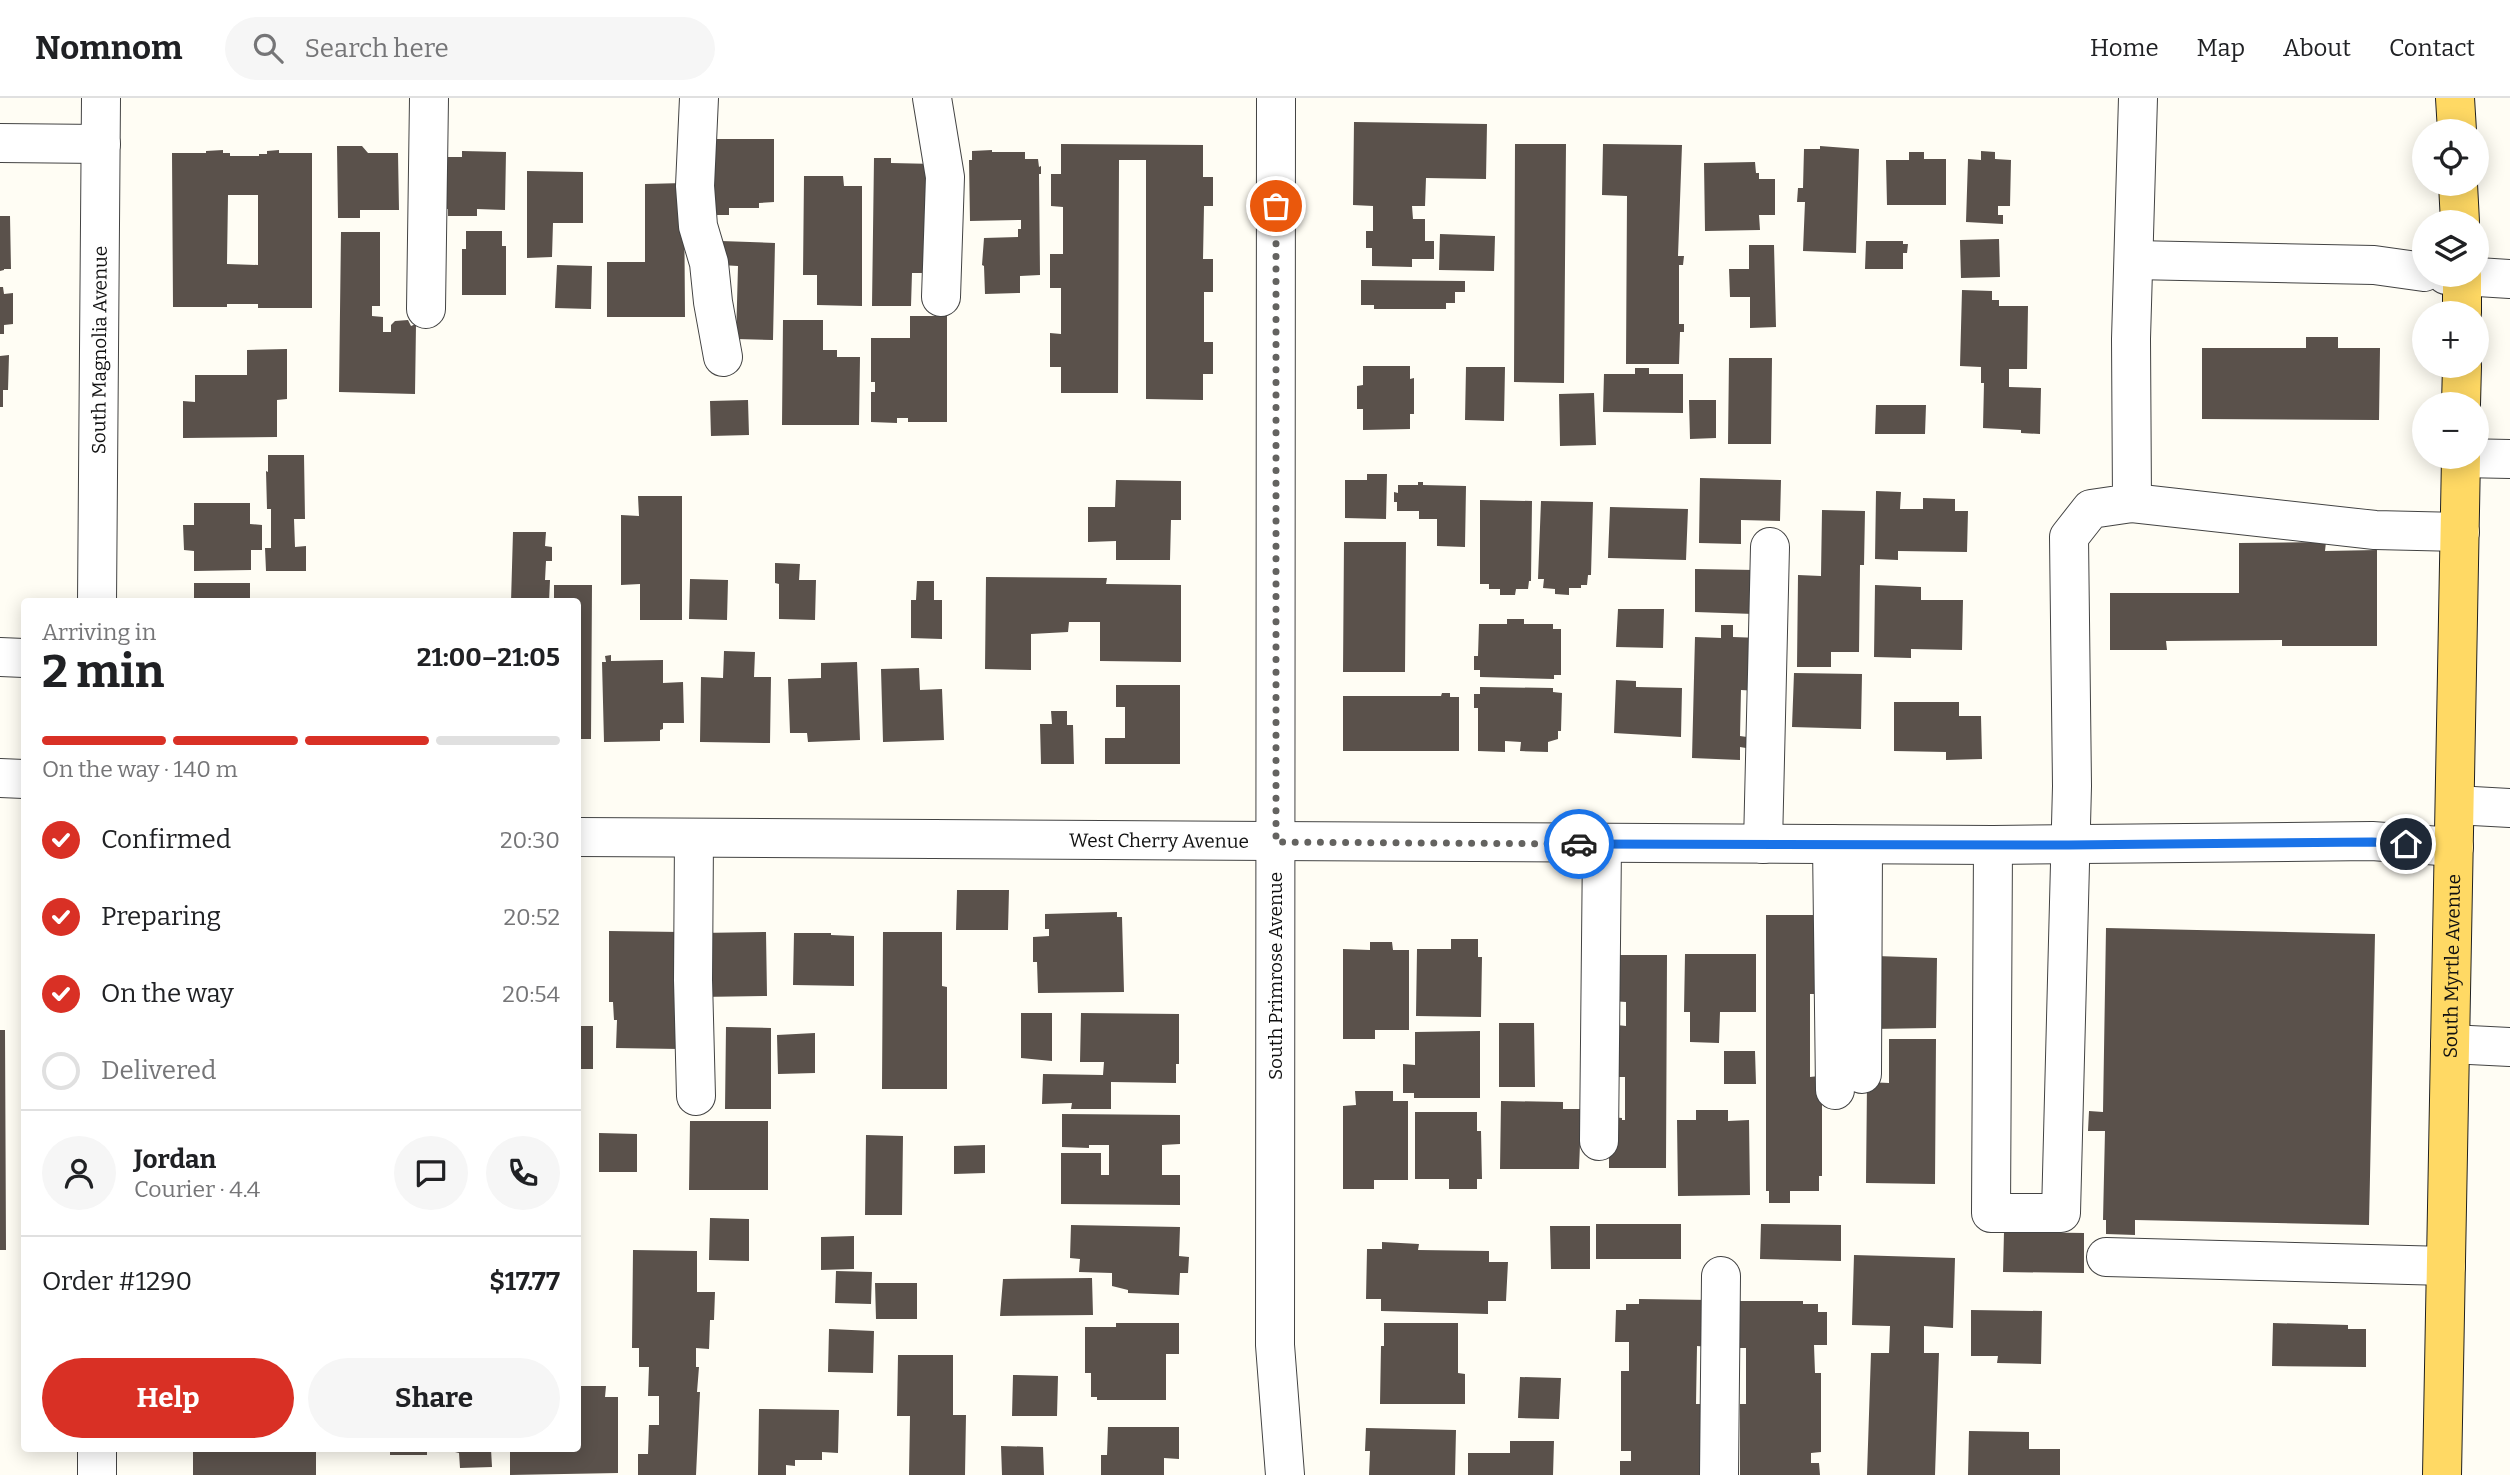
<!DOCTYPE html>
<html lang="en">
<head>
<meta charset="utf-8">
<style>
	:root { --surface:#fff; --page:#f6f6f6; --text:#202124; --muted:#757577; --line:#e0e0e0; --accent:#d93025 }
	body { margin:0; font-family:Bitter,serif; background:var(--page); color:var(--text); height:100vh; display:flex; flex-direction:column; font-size:26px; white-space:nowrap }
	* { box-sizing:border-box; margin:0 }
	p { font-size:23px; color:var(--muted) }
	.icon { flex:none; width:38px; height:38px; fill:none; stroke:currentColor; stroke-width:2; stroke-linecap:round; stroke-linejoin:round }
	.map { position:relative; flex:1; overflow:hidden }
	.side { position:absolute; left:21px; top:500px; width:560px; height:854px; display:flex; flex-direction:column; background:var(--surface); border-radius:7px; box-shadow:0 4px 18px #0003 }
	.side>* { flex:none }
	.fabs { position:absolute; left:2412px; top:21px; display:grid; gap:14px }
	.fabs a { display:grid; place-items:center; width:77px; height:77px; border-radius:50%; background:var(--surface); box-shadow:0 4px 18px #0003; font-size:35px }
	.pin { position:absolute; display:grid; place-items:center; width:60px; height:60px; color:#fff; margin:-30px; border:4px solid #fff; border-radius:50%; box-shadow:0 2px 7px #0007 }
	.courier { position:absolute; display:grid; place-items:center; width:70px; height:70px; margin:-35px; border:5px solid #1a73e8; border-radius:50%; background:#fff; color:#222; box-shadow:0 2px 9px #0007 }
	.headline em { font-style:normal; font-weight:700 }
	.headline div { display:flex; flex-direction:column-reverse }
	.headline { display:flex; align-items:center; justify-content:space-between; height:119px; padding:0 21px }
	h1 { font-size:46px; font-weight:700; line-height:52px }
	.bar { display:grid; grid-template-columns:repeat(4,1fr); gap:10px 7px; align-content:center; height:84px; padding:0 21px }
	.bar i { height:9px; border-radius:5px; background:var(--line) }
	.bar .current { background:var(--accent) }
	.bar p { grid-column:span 4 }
	.line { display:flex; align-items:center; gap:18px; padding:0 21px; border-top:2px solid var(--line) }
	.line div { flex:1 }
	.round { display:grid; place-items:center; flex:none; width:74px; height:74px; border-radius:37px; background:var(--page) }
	ol { padding:0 21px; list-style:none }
	li { display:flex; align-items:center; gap:21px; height:77px }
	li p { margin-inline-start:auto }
	li .icon { padding:7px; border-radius:50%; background:var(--accent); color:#fff; stroke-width:4 }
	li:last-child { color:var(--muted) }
	li i { width:38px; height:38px; border:4px solid var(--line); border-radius:50% }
	.action { display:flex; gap:14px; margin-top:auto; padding:14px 21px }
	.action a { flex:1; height:80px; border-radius:42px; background:var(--accent); color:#fff; font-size:28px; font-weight:700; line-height:80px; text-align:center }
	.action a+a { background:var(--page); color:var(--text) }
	header { display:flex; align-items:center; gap:42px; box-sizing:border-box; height:98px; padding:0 35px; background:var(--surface); border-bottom:2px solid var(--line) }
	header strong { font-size:33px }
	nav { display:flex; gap:38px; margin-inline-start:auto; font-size:24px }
	.search { width:490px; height:63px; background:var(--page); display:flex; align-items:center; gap:18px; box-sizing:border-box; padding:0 24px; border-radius:38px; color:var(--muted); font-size:26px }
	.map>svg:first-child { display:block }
	.building { fill:#5a514b; fill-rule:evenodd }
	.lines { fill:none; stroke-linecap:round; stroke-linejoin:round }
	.minor-casing { stroke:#434343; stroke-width:40 }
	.major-casing { stroke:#212121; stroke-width:40 }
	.minor { stroke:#fff; stroke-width:38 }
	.major { stroke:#ffd964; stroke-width:38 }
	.done { stroke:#646360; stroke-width:7; stroke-dasharray:0 12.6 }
	.route { stroke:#1a73e8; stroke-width:9 }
	.labels { text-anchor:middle; stroke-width:7; stroke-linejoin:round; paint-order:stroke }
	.street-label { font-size:19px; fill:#101010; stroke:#fff }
</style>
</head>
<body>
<header>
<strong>Nomnom</strong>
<div class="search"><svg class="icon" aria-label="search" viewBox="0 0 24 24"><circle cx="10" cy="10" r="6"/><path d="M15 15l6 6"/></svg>Search here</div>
<nav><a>Home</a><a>Map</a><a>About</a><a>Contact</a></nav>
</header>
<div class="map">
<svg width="2510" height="1377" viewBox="0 0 2510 1377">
	<rect width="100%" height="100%" fill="#fffdf4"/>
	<path class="building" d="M1354,24L1487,26L1486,81L1426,80L1425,108H1412L1413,121H1425V143H1434V161H1412V169L1372,168V150H1366V133H1373V108L1353,107Z
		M703,41H774V104L759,105V110H729V117H703Z
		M1061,46L1203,47V79H1213V108H1204L1203,161H1213V194H1204V244H1213V276H1203V302L1146,301V62H1119L1118,295H1061V269H1050V235L1061,236V190H1050V156H1063V109L1051,108V76H1061Z
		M1515,46H1566L1564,285L1514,284Z
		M1603,46L1682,47L1678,158H1684L1683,167H1679V226H1684V234H1680L1679,266H1626L1627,98L1602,97Z
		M337,48H362L368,55H398L399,112H360V120H338Z
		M1820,48L1859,51L1856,155L1803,153L1805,104H1797L1798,90H1803L1804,51H1820Z
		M223,52V55H230V58H259V56H267V53L279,52V55H312V210H258V206H227V209H173L172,55H206V53ZM228,97H258V167L227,166Z
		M992,52V54H1025V61H1038L1039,69L1041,68V76H1039L1040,177L1020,178V195L985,196L984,168L982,167L984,140L1018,139V131H1021V122L970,123L969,62H972V53Z
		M462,53L506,54L505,112L477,111V118H448V111H435L438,59H462Z
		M1981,53L1995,54V61L2011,62L2010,108H1998V117H2003V126L1966,124L1968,61L1981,62Z
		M1909,54H1924V61H1946V107H1887L1886,62H1909Z
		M874,60H891V65L935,66L929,175H912L911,208H872Z
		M1755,64L1756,75H1759V81H1775V117H1759L1760,132L1705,133L1704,65Z
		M527,73L583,74V125H553L552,159L527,160Z
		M804,78H843L844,88H862V208L817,207V177H803Z
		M684,85L685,219H607V164H645V86Z
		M0,118H10L11,171H4V172L0,173Z
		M466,133H502V148H506V197H462V151H466Z
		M341,134H380V208H372V218L383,219V234H391V227L395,223L408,222L411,228L416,226L415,296L339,294Z
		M1440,136L1495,138L1494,173L1439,172Z
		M1999,141L2000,179L1961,180L1960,142Z
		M721,143L775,145L773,242L736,241L738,168L721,167Z
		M1866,143H1903V146H1908L1907,155H1903V171H1865Z
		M1749,147H1774L1776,229L1750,230V199H1730L1729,171H1749Z
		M557,167L592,168L591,211L555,210Z
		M1361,182L1465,183V194H1455V205H1446V211H1374V207H1361Z
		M0,189H3L4,196L13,195V226L4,227V236H0Z
		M1962,192L1992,193V202H1999V208H2028L2027,271H2009V289L2041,290L2040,336L2021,335V332L1983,330L1984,285H1981V269L1960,268Z
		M910,218H947V324H908V320H897V325L871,324V294H875V284H871V240H910Z
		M783,222H823V252H837V259H860L859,327H782Z
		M2306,239H2338V250H2380L2379,322L2202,321V250H2306Z
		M287,251V301L277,302V339L183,340V303L195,304V277H247V252Z
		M9,257L8,292H3V309H0V258Z
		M1729,260H1772L1771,346H1728Z
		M1363,268H1410V281L1414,280V316H1410V331L1363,332V311H1357V288L1363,287Z
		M1466,269H1505L1504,323L1465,322Z
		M1635,270H1649V276H1683V315L1603,314L1604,276H1635Z
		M1594,295L1596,347L1560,348L1559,296Z
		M748,302L749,337L711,338L710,303Z
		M1689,302H1716V340L1690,341Z
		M1876,307H1926L1925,336H1875Z
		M268,357H304L305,421H294L295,449L306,448V473H266L265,450H271V411H267L266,373L268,374Z
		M1367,376H1387L1386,421L1345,420V382H1367Z
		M1700,380L1781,382L1780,423L1741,422V446L1699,445Z
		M1116,382L1181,383V422H1171L1170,462H1116V443L1088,444V409H1115Z
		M1418,384H1423V387L1466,388L1465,449L1437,448V421H1419V413H1397V404H1394V394L1398,395V387H1418Z
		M1876,393L1901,394L1900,411H1923V400L1955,401V413H1968L1967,454L1898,453V462L1875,461Z
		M638,398H682V522H640V486L621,487V417L639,418Z
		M1480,402L1532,403L1531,483H1529L1528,491H1516L1515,497H1500V491H1489V486H1480Z
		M1541,403L1593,404L1591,477H1588L1587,487H1581V490H1569V497L1555,496V491L1543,490L1544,481H1538Z
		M194,405H250V426L262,427V452H251V472L194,473V453L184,452L183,427H194Z
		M1610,409L1688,411L1686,462L1608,460Z
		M1822,412L1865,413L1864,467H1860L1859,554H1831V569H1797L1798,477L1821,478Z
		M513,434H546L545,448L552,449V463H546L545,482H550L549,504H511Z
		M1344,444H1406L1405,574H1343Z
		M2326,444L2325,453L2377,452V548H2282V542L2166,543L2167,552H2110V495H2239V445Z
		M775,465L800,466L799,482H816L815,522L779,521V486L775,485Z
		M1695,471L1755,472L1754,516L1695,514Z
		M986,479L1107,480L1106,486L1181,487V564L1100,563V524H1069L1068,534L1031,536V572L985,571Z
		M690,481L728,482L727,522L689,521Z
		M917,483H934V502H942V541L911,540V502H916Z
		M194,485H250V504H194Z
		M554,487H592L591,641H578V504H554Z
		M1875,487L1921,489V502H1963L1962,552L1911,551V560L1874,559Z
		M1618,511H1664L1663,550L1616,549Z
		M1507,521H1524V526H1553V531H1561V577H1554V581L1480,579V572H1474V558H1478L1479,526H1507Z
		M1721,527H1733V539L1760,540L1759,593L1741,592L1740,638L1747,639L1746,650L1740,649V662L1692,660L1695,539L1721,540Z
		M724,553L755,554L754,579H771L770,645L700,644L701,579L723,580Z
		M611,557V563L663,562V585L683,584L684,625H663V631L660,632V643L604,644L602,564H606L605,558Z
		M857,564L860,642L808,644L807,635H790L788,581L821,580V565Z
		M919,570L920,592L942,591L944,642L883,644L881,571Z
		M1794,575L1862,576L1861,631L1792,629Z
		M1616,582L1636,583V589L1682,590L1681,639L1614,635Z
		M1116,587H1180V666H1105V640H1125V609H1116Z
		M1480,589L1553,590V594L1562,595L1561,633H1558V641L1548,644V654L1520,653L1521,644L1505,643V654L1478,653V610H1474V596H1480Z
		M1442,595H1450V599H1459V653H1343V598H1441Z
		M1894,604H1959V618H1981L1982,661L1946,662V654L1894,653Z
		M1051,613H1067V627H1073L1074,666H1041L1040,626H1052Z
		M957,792H1009L1008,832H956Z
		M1117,814V819H1122L1124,894L1038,895L1037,864H1033V839L1049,838V831H1045V816Z
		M1766,817H1819L1818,896H1810V979L1819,978L1822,993V1078H1819V1093H1790V1105H1769V1093H1766Z
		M2106,830L2375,836L2369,1127L2135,1122V1137L2106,1136V1122H2103L2105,1033H2088L2089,1013L2103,1014Z
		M609,833L680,834L679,951L616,950L617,922H614L613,904H609Z
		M766,834L767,898L700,899L699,835Z
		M883,834H942V888L947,889V991H882Z
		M794,835H831V837L854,838V888L793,887Z
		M1451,841H1478V859H1482L1481,919L1416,918L1417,851H1451Z
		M1370,844H1392L1393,852H1409V932H1375V941H1343V851L1370,852Z
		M1685,856H1756V914H1720L1719,945L1690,944V914H1684Z
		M1609,857H1667L1666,1070H1609V1022L1611,1019L1622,1020V1022H1625V979H1618L1617,927L1626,928V904L1611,903Z
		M1876,858L1937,860L1936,930L1872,931Z
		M1021,915H1052V963L1021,960Z
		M1081,915L1179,916V966H1176V985L1111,984V1011H1071L1072,1005L1042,1006L1043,976L1103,977L1104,964H1080Z
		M1499,925H1534L1535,989H1499Z
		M578,928H593V971H578Z
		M726,929L771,930V1011H725Z
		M0,932H5L6,1152H0Z
		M1480,933V1000H1414V995H1403V966L1415,967V934Z
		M815,935V975L778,976L777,937Z
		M1889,941H1936L1935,1086L1866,1085L1867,984L1889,985Z
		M1724,953H1755L1756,986H1724Z
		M1355,993H1393V1003H1408V1082H1374V1091H1343V1008L1356,1007Z
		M1501,1003L1563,1004V1011H1583V1046H1580L1579,1071H1500Z
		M1696,1012H1728V1023L1749,1022L1750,1097L1678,1098L1677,1022H1696Z
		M1415,1014H1477V1033H1481L1482,1081H1477V1091H1449V1081H1415Z
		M1062,1016L1180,1017V1046L1162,1047V1077H1180V1107L1061,1106V1055H1101V1077H1109V1047H1089V1050L1062,1049Z
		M690,1023H768V1092H689Z
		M599,1035L637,1036V1074H599Z
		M866,1037L903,1038L902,1117H865Z
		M985,1047V1075L954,1076V1048Z
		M710,1120L749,1121V1163L709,1162Z
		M1596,1126H1681V1161H1596Z
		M1761,1126L1841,1127V1163L1760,1161Z
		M1071,1127L1180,1129L1179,1158L1189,1159L1188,1175H1180L1179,1197L1128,1195V1192L1112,1188V1175L1079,1174L1080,1161L1070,1160Z
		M1550,1128H1590V1171H1551Z
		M2004,1134L2084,1135V1175L2003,1174Z
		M854,1138V1171L821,1172V1139Z
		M1382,1144L1419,1146L1418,1152L1489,1153V1164H1508L1506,1203H1488V1216L1381,1213V1201H1366L1367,1151H1382Z
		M633,1152L697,1153V1194H715L714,1222H710L709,1251L696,1250V1269H699L697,1294H700L696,1377H638V1356H648L649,1327H659V1298H648L649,1269H639V1250H632Z
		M1854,1157L1955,1160L1953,1230L1924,1228V1255H1939L1935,1377H1867L1871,1255H1889L1890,1228L1852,1227Z
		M836,1173L872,1174L871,1206L835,1205Z
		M1092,1180L1093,1217L1000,1218L1003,1181Z
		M875,1185H917V1221H876Z
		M1639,1201L1710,1202V1249L1697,1248L1696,1306H1701V1377H1620V1363H1631V1353H1621V1273H1629V1244H1615L1616,1212H1626V1206H1639Z
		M1734,1203H1803V1206H1818V1214H1827V1247H1814L1815,1275H1821V1354L1811,1355V1365H1819L1820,1377H1740V1306H1746V1250H1734Z
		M1971,1212L2042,1213L2041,1266L1997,1265L1998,1258H1971Z
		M1116,1225H1179V1256H1166V1302H1097V1299H1091V1275H1085V1229H1116Z
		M1384,1225H1458V1275L1465,1276V1306H1380L1381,1248H1384Z
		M2273,1225L2348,1227V1231H2366V1269L2272,1268Z
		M829,1231L874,1233L873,1275L828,1274Z
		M898,1257H953V1317H966L965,1377H909L910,1318H897Z
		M1013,1277L1058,1278L1057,1318H1012Z
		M1520,1279L1561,1280L1559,1321L1518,1320Z
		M578,1288H606L605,1299H618V1375L510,1377V1351H578Z
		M759,1311L839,1312L838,1355L822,1354V1362H795V1368L786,1367V1377H758Z
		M1108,1329H1179V1361L1164,1360V1377H1101V1357H1107Z
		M1366,1330L1456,1332L1455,1377H1369L1370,1353H1365Z
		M1969,1333L2029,1334V1351H2060V1377H1968Z
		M1510,1343H1554L1553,1377H1468V1355H1510Z
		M1001,1348L1043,1349L1044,1377H1002Z
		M193,1351H316V1377H193Z
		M390,1351H427V1357H390Z
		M455,1351H491L492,1369L460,1370L459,1355L455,1354Z"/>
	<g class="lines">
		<defs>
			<g id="minor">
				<path d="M699,0L695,88L698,128L709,165L713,204L723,259"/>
				<path d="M932,0L945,79L941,199"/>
				<path d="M1276,0L1275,1247L1285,1377"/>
				<path d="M0,45L101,46"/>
				<path d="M2134,162L2374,167L2424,174"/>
				<path d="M2446,177L2510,181"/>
				<path d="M426,211L429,0"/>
				<path d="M2461,360L2510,361"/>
				<path d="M2132,405L2375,432L2460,434"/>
				<path id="s1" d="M97,504L101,0"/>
				<path d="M0,559L24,560"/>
				<path d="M0,680L24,681"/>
				<path d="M2455,707L2510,710"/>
				<path id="s2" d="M578,739L1993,747L2372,743L2454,749"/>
				<path d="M694,740L693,882L696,998"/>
				<path d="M1763,746L1770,449"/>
				<path d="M1832,746L1835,992"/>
				<path d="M1993,747L1991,1115H2061L2072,688L2069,439L2091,411L2132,405L2131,241L2138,0"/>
				<path d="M2450,946L2510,949"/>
				<path d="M1862,976L1863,747"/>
				<path d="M1599,1043L1602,746"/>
				<path d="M2106,1159L2446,1168"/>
				<path d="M97,1351V1377"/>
				<path d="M1719,1377L1721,1178"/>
			</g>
			<g id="major">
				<path d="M2455,0L2457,33"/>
				<path d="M2458,86L2460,124"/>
				<path d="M2462,215V177"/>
				<path d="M2461,306L2462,268"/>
				<path id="s3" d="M2442,1377L2461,359"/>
			</g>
		</defs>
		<use href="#minor" class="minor-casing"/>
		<use href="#major" class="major-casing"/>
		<use href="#minor" class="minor"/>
		<use href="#major" class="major"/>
	</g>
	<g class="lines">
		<path class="done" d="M1276,108V744L1579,746"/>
		<path class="route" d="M1579,746L2069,747L2372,744L2406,746"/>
	</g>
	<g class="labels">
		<g class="street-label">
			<text dy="7" stroke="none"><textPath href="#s1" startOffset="252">South Magnolia Avenue</textPath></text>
			<text dy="7" stroke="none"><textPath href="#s2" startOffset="581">West Cherry Avenue</textPath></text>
			<text dy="7" stroke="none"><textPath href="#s3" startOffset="509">South Myrtle Avenue</textPath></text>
			<text transform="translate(1275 878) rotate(-90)" y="7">South Primrose Avenue</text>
		</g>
	</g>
</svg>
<div class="fabs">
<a><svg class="icon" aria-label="locate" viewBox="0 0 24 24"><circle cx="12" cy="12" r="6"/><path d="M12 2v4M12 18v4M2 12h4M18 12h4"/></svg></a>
<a><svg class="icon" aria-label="layers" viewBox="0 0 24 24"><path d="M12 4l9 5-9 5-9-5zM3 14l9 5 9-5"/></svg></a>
<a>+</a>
<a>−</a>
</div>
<div class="pin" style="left:1276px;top:108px;background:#ea580c"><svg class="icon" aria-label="bag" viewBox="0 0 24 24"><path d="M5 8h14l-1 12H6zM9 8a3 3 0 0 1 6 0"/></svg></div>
<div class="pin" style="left:2406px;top:746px;background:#1f2937"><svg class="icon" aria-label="home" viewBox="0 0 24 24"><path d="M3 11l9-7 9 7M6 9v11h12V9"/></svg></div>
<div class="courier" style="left:1579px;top:746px"><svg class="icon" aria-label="car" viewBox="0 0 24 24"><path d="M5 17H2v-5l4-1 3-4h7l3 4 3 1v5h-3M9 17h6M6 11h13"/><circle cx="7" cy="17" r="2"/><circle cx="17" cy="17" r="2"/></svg></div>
<section class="side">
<div class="headline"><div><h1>2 min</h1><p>Arriving in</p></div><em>21:00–21:05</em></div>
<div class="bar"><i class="current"></i><i class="current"></i><i class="current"></i><i></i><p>On the way · 140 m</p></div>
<ol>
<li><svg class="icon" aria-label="check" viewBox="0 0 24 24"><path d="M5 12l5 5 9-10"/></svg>Confirmed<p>20:30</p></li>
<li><svg class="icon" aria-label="check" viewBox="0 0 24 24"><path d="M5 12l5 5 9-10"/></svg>Preparing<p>20:52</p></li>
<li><svg class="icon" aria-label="check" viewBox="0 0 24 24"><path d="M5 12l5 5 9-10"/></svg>On the way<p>20:54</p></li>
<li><i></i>Delivered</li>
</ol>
<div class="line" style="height:126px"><a class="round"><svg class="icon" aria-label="person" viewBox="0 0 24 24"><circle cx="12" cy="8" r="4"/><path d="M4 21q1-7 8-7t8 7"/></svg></a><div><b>Jordan</b><p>Courier · 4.4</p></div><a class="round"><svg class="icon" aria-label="chat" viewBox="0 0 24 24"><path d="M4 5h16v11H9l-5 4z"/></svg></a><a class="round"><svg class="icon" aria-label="phone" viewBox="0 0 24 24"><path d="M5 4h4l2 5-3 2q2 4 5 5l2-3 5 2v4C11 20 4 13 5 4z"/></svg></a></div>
<div class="line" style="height:91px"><div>Order #1290</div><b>$17.77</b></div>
<div class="action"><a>Help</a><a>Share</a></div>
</section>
</div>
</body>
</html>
